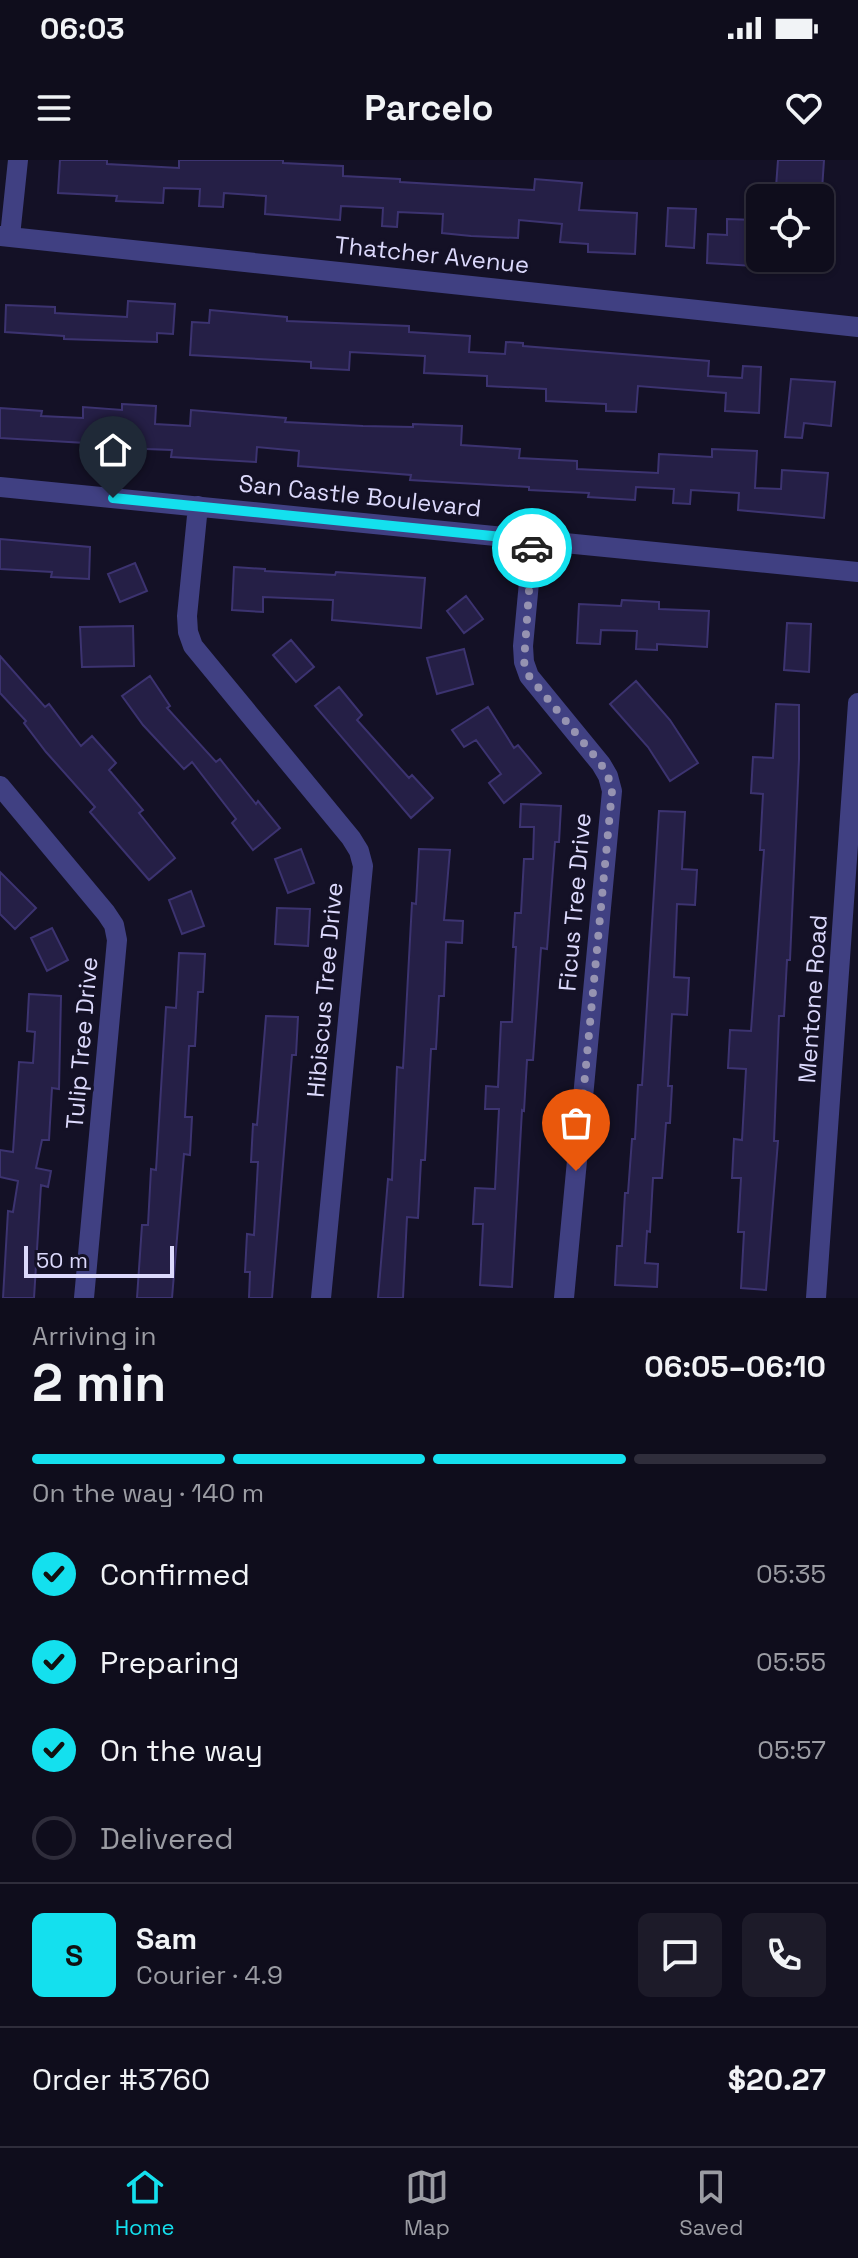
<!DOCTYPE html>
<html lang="en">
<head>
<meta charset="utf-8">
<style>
	:root { --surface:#0f0d1c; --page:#1d1b29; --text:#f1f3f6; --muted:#9b9ca3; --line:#2f2d3b; --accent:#14e0ee }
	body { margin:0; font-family:"Space Grotesk",sans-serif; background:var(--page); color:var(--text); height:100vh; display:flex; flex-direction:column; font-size:30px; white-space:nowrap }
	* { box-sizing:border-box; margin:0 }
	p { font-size:26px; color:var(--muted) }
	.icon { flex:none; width:44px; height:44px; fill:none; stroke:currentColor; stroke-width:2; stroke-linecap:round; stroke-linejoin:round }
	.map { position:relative; height:1138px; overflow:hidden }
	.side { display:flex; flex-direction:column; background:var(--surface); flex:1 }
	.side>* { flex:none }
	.buttons { position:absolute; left:746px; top:24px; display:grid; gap:16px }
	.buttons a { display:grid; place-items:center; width:88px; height:88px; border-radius:12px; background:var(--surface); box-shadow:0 2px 6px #0004,0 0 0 2px var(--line); font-size:40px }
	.scale { position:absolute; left:24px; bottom:20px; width:150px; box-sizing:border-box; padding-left:8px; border:4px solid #dcd9fc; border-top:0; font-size:22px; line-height:28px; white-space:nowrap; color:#dcd9fc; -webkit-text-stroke:6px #141126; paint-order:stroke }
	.pin { position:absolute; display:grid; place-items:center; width:68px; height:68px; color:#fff; margin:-82px -34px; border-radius:50% 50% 50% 0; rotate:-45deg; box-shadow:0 0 8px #0007 }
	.pin .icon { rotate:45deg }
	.courier { position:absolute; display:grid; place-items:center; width:80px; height:80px; margin:-40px; border:6px solid #14e0ee; border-radius:50%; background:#fff; color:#222; box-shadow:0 2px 10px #0007 }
	.headline em { font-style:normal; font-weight:700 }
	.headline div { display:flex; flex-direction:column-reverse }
	.headline { display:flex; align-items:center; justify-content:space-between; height:136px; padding:0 32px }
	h1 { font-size:52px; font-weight:700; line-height:60px }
	.bar { display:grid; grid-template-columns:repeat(4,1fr); gap:12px 8px; align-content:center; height:96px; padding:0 32px }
	.bar i { height:10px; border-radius:6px; background:var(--line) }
	.bar .active { background:var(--accent) }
	.bar p { grid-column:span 4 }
	.line { display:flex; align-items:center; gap:20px; padding:0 32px; border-top:2px solid var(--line) }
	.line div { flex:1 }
	.round { display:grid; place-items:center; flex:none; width:84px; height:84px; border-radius:12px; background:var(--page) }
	ol { padding:0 32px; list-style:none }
	li { display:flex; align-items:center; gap:24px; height:88px }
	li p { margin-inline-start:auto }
	li .icon { padding:8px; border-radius:50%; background:var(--accent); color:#111; stroke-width:4 }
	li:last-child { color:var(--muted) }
	li i { width:44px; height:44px; border:4px solid var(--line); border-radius:50% }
	.status { display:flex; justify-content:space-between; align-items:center; height:56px; padding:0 40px; background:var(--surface); direction:ltr }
	.status svg { height:22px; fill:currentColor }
	header { display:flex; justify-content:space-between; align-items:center; height:104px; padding:0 32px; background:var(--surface); font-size:36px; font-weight:700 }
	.dock { display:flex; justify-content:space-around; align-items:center; height:112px; border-top:2px solid var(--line); background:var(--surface); font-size:22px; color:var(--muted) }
	.dock a { display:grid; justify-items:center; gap:4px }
	.dock .active { color:var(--accent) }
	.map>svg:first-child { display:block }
	.building { fill:#251f46; stroke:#3c3370; stroke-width:2 }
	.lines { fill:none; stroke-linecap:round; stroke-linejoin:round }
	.street { stroke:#404082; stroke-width:20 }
	.done { stroke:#9693b1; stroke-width:8; stroke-dasharray:0 14.4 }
	.route { stroke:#14e0ee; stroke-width:10 }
	.labels { text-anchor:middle; stroke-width:6; stroke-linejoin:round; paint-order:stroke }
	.street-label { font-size:24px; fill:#dcd9fc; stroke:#141126 }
</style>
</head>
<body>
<div class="status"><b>06:03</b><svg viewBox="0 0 49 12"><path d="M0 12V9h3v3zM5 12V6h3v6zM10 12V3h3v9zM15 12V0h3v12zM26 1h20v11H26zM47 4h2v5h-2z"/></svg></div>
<header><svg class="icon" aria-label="menu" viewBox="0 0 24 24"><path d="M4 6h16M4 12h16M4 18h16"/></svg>Parcelo<svg class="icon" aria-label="heart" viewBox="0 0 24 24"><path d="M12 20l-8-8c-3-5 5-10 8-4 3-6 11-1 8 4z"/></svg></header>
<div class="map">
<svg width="858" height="1138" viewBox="0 0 858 1138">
	<rect width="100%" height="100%" fill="#141126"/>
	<path class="building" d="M60,0H107V4L179,8V0H283V3L343,6V16L400,19V22L534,30L535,19L582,23L579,50L637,53L635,94L588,92V84L560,82L562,64L519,60L518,78L471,76L442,73L443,54L398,52L397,67L382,66L383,48L341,46L340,60L265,54L266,36L224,33L223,47L199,46L200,29L164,28L163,43L116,41L117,36L58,33Z
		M778,0H824L822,30L776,27Z
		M668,48L696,49L694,88L666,86Z
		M727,59L755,60L753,106L707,103L708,74L727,75Z
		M128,141L175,144L173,174L157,173V182L64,179V176L5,172L6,145L55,147V153L127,157Z
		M210,150L287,157V161L409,166V172L470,176L469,192L505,194L506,182L523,183V186L709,201L708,216L742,218L743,206L761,207L759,253L725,251L726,233L638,226L636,252L606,251V244L546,241V229L487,226V216L424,213L425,196L350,192L349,210L311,208V202L190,195L192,162L209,163Z
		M791,219L835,222L831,266L804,263L802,278L785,277Z
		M122,244L156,246L155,264L190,266L191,250L286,258L285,262L363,266L413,267V264L462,266L461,285L520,289L519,298L577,301V309L658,313L659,294L712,297V289L757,291L755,328L781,329L782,310L828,313L824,358L738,350L739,333L691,330L690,344L673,343L674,329L636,327L635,340L588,337L589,333L529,330V327L410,320L411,315L298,306L299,291L257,287L256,302L171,297L172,290L120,288V285L0,278V248L42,251L41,256L83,258V247L122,250Z
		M0,379L90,387L89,419L51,417L52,412L0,409Z
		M135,403L147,431L120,442L108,414Z
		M234,407L265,409V411L335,415L336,412L425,418L421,468L332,460L333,440L263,437V452L232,450Z
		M466,436L483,459L464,473L447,451Z
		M622,440L659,442V449L709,451L707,487L657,484V490L636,489L637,471L601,470L600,484L577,483L579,444L621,446Z
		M787,463L811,464L809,512L784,510Z
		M133,466L134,506L82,507L80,467Z
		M291,480L314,507L296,522L273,495Z
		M464,489L473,524L437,534L427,498Z
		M0,496L45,547L49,544L81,586L92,576L116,603L109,610L143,650L139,653L175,698L149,720L90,652L95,647L46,592L24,563L26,561L0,533Z
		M150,516L170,546L167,548L216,602L220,599L256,644L258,641L280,668L253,690L232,663L236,659L192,602L184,609L143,565L122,536Z
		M636,521L670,560L698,603L670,621L648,587L610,544Z
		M339,527L362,555L357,560L409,618L412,615L433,638L411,658L315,546Z
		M776,544L799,545V599L790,800H787L784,856H779L774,981H778L766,1130L741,1128L744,1072H738L741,1018H732L734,979L742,980L746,909L728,908L730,870L751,871L764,690H760L763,634L751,633L753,597L773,598Z
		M488,547L514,588L518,585L541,613L504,643L489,623L501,614L476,580L464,587L452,570Z
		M521,644L561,646L559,682H555L547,789L541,788L533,900H527L524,951L522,950L512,1127L480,1125L483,1064H473L475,1028L495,1029L499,949H485L486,926L498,927L501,862H512L516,787H513L515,753H521L524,699H533L534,667H520Z
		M659,651L685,652L682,709L697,710L695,745L677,744L674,817L689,818L687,855L672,854L668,926H672L670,963H666L662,1018H653L650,1072L647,1071L645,1103L658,1104L657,1127L615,1125L617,1086H622L625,1033H628L632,979H635L638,925H642Z
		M301,689L314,723L288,733L275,699Z
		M419,689L450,690L444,760L463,761L462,783L446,782L444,836H439L436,889H431L425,1000H421L418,1058L407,1057L403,1138H378L388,1019L392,1020L397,907L403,908L412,743L416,744Z
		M0,712L36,748L15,769L0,754Z
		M191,731L204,766L182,774L169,740Z
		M277,748L310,749L308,786L275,784Z
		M52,768L68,800L47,811L31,778Z
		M179,793L205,794L203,832H198L195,886H189L185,957H192L190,995L184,994L172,1138H137L142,1065H148L151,1009L156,1010L166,847L176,848Z
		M29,834L61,836L59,929L52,928L49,980H42L36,1008L51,1011L48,1027L41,1025L34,1138H3L8,1051L13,1052L18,1021L0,1017V990L13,992L19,902L33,903L35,872L27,871Z
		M266,856L298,857L296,895H292L272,1138H249L250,1112H245L247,1074L254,1075L258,1002H251L253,964L257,965Z"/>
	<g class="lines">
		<path class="street" d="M0,76L858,167
			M10,76L18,0
			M0,327L858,412
			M198,346L187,456L188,472L193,486L351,678L359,691L363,706L321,1138
			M533,380L523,486L524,502L529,516L601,604L608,616L612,631L564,1138
			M0,626L106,753L114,765L117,780L84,1138
			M816,1138L858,543"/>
	</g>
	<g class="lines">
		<path class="done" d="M532,388L524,502L529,516L601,604L608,616L612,631L576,1011"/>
		<path class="route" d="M113,338L533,380L532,388"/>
	</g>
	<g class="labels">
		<g class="street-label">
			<text transform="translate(432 95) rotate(6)" y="8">Thatcher Avenue</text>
			<text transform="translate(360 336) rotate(6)" y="8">San Castle Boulevard</text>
			<text transform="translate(575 742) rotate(-85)" y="8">Ficus Tree Drive</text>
			<text transform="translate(325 830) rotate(-85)" y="8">Hibiscus Tree Drive</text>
			<text transform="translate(813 839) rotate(-86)" y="8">Mentone Road</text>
			<text transform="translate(82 883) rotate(-85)" y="8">Tulip Tree Drive</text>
		</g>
	</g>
</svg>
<div class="buttons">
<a><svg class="icon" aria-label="locate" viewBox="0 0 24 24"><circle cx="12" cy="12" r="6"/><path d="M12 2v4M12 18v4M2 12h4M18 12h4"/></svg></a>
</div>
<div class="scale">50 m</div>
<div class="pin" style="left:576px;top:1011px;background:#ea580c"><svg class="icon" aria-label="bag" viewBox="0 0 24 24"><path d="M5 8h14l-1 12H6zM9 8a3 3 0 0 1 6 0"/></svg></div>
<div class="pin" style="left:113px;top:338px;background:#1f2937"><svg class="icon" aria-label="home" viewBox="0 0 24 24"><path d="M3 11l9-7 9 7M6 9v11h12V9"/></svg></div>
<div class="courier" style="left:532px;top:388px"><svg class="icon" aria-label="car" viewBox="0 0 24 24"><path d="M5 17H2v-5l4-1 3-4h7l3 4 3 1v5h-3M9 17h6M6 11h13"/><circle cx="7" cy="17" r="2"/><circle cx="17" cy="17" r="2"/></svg></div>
</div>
<section class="side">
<div class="headline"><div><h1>2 min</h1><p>Arriving in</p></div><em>06:05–06:10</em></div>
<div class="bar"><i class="active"></i><i class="active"></i><i class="active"></i><i></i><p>On the way · 140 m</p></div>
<ol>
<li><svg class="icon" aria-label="check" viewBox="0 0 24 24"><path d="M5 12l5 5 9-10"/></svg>Confirmed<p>05:35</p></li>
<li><svg class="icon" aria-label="check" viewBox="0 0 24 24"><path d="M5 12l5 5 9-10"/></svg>Preparing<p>05:55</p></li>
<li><svg class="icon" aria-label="check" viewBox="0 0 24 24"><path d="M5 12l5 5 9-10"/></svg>On the way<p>05:57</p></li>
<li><i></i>Delivered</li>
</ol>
<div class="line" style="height:144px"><b class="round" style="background:var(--accent);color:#111">S</b><div><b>Sam</b><p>Courier · 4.9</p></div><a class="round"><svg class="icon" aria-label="chat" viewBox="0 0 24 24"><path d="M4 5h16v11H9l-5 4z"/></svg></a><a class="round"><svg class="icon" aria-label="phone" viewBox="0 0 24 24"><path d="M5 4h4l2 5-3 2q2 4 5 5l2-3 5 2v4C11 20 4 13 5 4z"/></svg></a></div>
<div class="line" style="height:104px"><div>Order #3760</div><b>$20.27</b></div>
</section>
<nav class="dock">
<a class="active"><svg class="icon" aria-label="home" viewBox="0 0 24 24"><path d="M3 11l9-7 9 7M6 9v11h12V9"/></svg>Home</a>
<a><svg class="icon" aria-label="map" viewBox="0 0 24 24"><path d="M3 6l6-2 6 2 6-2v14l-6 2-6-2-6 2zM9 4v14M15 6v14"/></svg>Map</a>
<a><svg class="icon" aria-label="saved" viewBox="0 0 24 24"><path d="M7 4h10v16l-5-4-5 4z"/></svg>Saved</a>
</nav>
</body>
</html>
